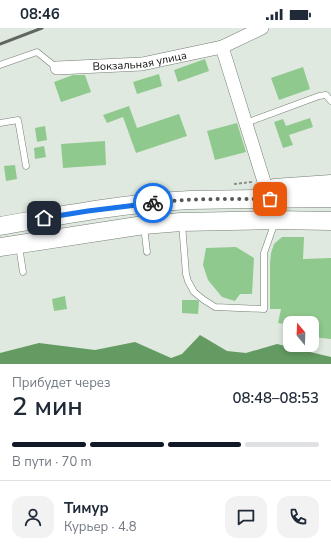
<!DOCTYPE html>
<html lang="ru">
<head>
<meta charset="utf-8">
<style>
	:root { --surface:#fff; --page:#f2f2f3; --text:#1f2937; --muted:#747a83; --line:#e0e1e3; --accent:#111827 }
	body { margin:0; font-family:"Nunito Sans",sans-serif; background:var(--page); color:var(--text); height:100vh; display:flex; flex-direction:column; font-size:15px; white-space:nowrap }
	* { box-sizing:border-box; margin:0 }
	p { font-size:13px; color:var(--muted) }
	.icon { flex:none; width:22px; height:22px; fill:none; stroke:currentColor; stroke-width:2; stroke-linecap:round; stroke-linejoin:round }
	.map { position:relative; height:336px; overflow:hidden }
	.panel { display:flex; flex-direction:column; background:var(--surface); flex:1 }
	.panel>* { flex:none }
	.needle { width:26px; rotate:341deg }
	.tools { position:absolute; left:283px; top:288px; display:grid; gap:8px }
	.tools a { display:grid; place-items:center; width:36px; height:36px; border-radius:8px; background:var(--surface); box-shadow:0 2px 6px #0003; font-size:20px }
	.pin { position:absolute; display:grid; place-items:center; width:34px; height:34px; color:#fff; margin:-17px; border-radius:8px; box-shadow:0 2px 6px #0006 }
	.courier { position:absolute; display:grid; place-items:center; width:40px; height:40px; margin:-20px; border:3px solid #1a73e8; border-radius:50%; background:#fff; color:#222; box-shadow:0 1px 5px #0007 }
	.head em { font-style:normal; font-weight:600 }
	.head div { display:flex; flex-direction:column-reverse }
	.head { display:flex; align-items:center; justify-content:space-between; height:68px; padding:0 12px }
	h1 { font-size:26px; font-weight:600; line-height:30px }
	.bar { display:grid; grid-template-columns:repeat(4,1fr); gap:6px 4px; align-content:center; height:48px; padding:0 12px }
	.bar i { height:5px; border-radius:3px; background:var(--line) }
	.bar .on { background:var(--accent) }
	.bar p { grid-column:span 4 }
	.line { display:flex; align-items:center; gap:10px; padding:0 12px; border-top:1px solid var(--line) }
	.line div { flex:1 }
	.round { display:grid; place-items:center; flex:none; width:42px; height:42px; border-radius:12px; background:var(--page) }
	.status { display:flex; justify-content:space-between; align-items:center; height:28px; padding:0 20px; background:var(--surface); direction:ltr }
	.status svg { height:11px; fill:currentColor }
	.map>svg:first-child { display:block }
	.water { fill:#639b62 }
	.building { fill:#90c98e }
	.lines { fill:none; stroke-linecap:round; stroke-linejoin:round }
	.lane-casing { stroke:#747d74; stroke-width:7 }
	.street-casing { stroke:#747d74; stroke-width:14 }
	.secondary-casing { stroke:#747d74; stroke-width:19 }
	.path { stroke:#899089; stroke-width:2; stroke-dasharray:3 2; stroke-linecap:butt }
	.lane { stroke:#fff; stroke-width:6 }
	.street { stroke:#fff; stroke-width:13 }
	.secondary { stroke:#fff; stroke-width:18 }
	.rail { stroke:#606660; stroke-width:3 }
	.done { stroke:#545954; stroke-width:4; stroke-dasharray:0 7.2 }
	.route { stroke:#1a73e8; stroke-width:5 }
	.labels { text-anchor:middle; stroke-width:3; stroke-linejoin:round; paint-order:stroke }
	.street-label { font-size:11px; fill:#090c09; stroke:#ecf6ec }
</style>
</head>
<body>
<div class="status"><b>08:46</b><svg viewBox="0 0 49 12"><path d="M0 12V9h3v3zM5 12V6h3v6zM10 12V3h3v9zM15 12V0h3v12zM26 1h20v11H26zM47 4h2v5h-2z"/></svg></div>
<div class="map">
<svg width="331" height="336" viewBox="0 0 331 336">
	<rect width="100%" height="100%" fill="#dfe9df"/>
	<path class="water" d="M200,307L227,323L246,325L277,316L331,329V336H0V325L39,315L95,322L135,314L171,330L182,326Z"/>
	<path class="building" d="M205,31L209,43L178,54L174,42Z
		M303,39L310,61L279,72L271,50Z
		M159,46L162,58L137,66L133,54Z
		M73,47H85L91,64L61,74L54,54Z
		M129,78L137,100L179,86L187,108L136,125L123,89L107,95L103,87Z
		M310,90L313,99L289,107L293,117L283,120L274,94L283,91L286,98Z
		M237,95L246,124L215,132L207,103Z
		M45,98L47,112L37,114L35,100Z
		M105,113L106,137L63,140L61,116Z
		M44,118L46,129L35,131L34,120Z
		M15,137L17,151L6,153L4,138Z
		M282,209H304L303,231L331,230V311L312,309V295H290V297L278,295L281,281H270V236L271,225L274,216Z
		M236,219L254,230L252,266H240L235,273L222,269L208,252L203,237L206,220Z
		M65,268L67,281L54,283L52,271Z
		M182,272H197L199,273L198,286L182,285Z"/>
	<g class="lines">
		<defs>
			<path id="lane" d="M0,37L37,24L57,40
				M0,95L18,92L26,138
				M246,95L319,68L326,67L331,73
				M182,196L186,246L188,253L194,264L204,272L215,279L264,281V225L275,194
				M144,198L147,224
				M19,218L23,244"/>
			<g id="street">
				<path d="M262,0L222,19L266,160"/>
				<path id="s1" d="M57,40L142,36L222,19"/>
			</g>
			<path id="secondary" d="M274,160L331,156
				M0,198C63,187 126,175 190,172L331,170
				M0,219L144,197L181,194L275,192L331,193"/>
		</defs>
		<use href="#lane" class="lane-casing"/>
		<use href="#street" class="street-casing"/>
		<use href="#secondary" class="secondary-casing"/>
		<path class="path" d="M234,156L252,154"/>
		<use href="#lane" class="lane"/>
		<use href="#street" class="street"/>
		<use href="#secondary" class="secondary"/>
		<path class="rail" d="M0,16L42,0"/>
	</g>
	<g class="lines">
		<path class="done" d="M153,175C191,170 231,171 270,171"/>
		<path class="route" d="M44,190L88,183L153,175"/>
	</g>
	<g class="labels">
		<g class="street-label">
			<text dy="4" stroke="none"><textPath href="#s1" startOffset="83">Вокзальная улица</textPath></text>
		</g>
	</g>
</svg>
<div class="tools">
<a><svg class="needle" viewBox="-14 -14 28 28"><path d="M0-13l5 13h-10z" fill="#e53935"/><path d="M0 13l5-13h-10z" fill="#747a83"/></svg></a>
</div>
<div class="pin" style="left:270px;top:171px;background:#ea580c"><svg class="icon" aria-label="bag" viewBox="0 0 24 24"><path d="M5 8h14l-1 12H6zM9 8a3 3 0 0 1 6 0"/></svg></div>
<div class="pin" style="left:44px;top:190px;background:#1f2937"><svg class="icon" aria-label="home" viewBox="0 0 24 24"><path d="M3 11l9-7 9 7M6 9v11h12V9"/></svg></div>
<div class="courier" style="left:153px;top:175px"><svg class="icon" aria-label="bike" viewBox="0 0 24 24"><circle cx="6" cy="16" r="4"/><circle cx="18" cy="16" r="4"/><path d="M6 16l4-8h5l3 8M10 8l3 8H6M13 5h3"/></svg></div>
</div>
<section class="panel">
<div class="head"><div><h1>2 мин</h1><p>Прибудет через</p></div><em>08:48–08:53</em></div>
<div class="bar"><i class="on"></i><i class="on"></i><i class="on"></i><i></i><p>В пути · 70 m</p></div>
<div class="line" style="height:72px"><a class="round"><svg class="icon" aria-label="person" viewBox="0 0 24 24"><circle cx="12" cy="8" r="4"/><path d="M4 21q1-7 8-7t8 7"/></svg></a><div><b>Тимур</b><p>Курьер · 4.8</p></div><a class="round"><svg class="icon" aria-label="chat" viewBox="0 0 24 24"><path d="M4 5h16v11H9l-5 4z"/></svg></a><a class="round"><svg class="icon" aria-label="phone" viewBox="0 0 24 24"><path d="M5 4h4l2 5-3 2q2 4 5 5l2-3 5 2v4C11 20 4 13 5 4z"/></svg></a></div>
</section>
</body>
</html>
